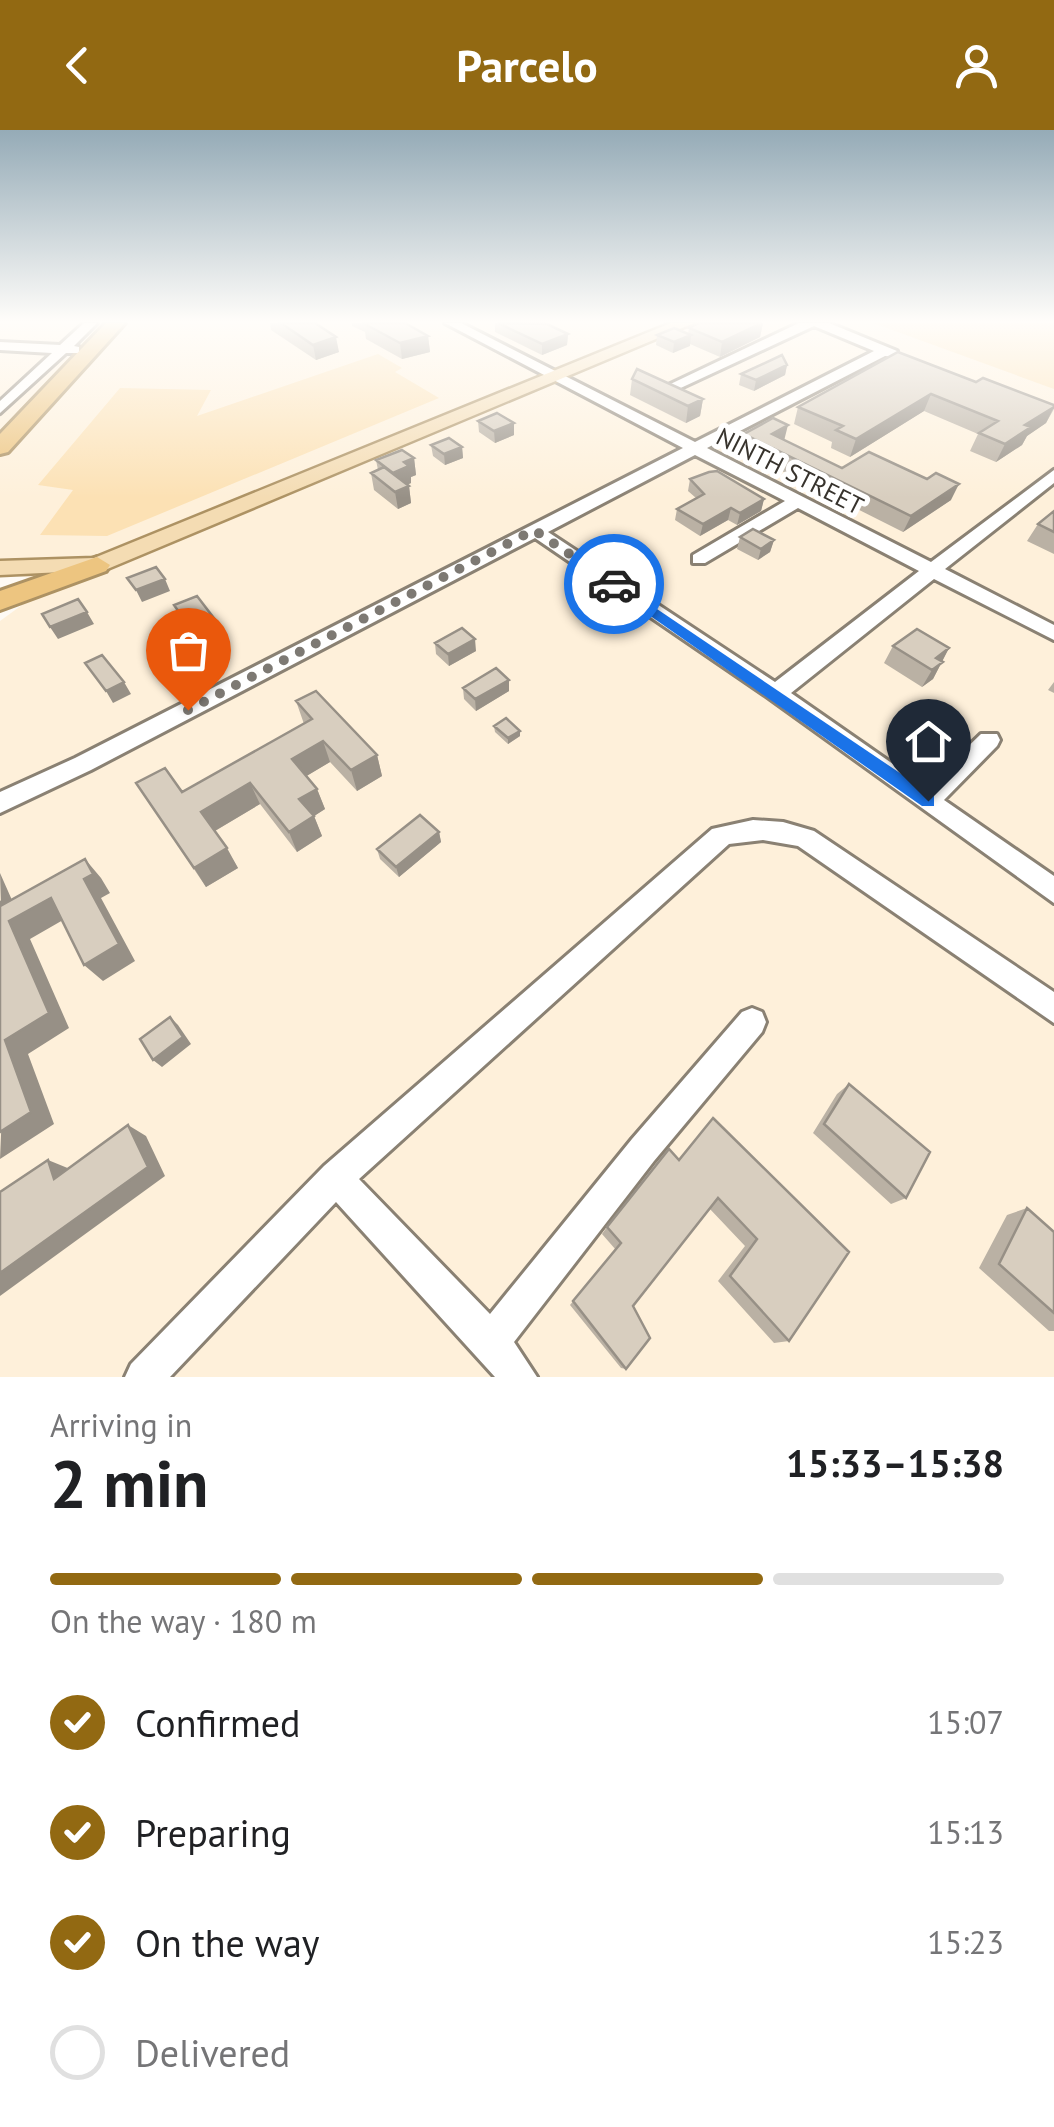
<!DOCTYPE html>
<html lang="en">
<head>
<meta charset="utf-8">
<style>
	:root { --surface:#fff; --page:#f6f6f6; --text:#202124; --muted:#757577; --line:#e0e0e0; --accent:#926912 }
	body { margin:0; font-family:"PT Sans",sans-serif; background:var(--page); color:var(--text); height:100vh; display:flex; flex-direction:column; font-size:38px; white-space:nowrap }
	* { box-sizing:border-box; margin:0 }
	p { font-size:32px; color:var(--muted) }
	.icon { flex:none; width:55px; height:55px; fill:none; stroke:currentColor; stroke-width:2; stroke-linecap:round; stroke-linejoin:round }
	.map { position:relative; height:1247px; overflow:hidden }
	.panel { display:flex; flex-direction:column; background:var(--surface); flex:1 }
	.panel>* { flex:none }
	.pin { position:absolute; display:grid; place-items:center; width:85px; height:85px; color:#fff; margin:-102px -42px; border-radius:50% 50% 50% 0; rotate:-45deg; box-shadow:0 0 10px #0007 }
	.pin .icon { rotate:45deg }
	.courier { position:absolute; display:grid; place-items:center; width:100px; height:100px; margin:-50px; border:8px solid #1a73e8; border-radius:50%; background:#fff; color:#222; box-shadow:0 2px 12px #0007 }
	.headline em { font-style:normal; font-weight:800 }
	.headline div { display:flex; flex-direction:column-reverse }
	.headline { display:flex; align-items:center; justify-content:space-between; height:170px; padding:0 50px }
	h1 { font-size:65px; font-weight:800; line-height:75px }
	.bar { display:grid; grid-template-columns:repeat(4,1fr); gap:15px 10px; align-content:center; height:120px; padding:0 50px }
	.bar i { height:12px; border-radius:8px; background:var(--line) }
	.bar .on { background:var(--accent) }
	.bar p { grid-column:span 4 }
	ol { padding:0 50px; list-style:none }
	li { display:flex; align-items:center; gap:30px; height:110px }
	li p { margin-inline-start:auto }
	li .icon { padding:10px; border-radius:50%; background:var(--accent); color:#fff; stroke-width:4 }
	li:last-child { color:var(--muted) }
	li i { width:55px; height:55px; border:5px solid var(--line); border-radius:50% }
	header { display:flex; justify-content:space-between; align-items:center; height:130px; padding:0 50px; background:var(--accent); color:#fff; font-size:45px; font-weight:800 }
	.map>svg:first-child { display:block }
	.built { fill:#fef0da }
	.green { fill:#fce1b4 }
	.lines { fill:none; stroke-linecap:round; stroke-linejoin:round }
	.minor-casing { stroke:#8a8173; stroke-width:6 }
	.major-casing { stroke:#ad9263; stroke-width:5 }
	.highway-casing { stroke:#ad9263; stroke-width:6 }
	.minor { fill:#fff; fill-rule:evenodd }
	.major { fill:#f4dcb3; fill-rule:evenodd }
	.highway { fill:#edc580; fill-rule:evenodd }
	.wall { fill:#bab1a4 }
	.shaded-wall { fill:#979086 }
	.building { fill:#d8cebf; stroke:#979086; stroke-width:2.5 }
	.route { fill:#1a73e8 }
	.done { stroke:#7d7973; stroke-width:10; stroke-dasharray:0 18 }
	.labels { text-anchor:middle; stroke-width:10; stroke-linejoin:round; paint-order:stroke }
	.far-street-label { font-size:25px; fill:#37332d; stroke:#fff }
</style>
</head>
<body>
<header><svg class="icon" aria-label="back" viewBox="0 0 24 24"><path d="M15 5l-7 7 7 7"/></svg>Parcelo<svg class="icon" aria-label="person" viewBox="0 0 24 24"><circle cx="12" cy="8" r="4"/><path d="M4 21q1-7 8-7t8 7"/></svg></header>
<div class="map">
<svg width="1054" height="1247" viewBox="0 0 1054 1247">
	<rect width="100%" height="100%" fill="#fefaf4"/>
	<path class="built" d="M0,193H1054V1247H0V491L55,451L0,444Z"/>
	<path class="green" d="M873,193H1054V259Z
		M378,224L402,238L395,242L439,268L107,406L40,405L73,360L38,355L120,258L211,260L197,286Z"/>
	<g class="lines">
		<defs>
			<path id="minor" d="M84,193H97L74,216L79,217V223H66L0,283V271L52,223L0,220V212L60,215Z
				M445,193H461L695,312L874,221L814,196L672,262L660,259L799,193H829L897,221V227L885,226L707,318L931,432L1054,340V353L945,439L1054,495V510L934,449L791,563L926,657L981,604H997L1000,610L997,616L944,670L1054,746V773L769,568L535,408L91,640L0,683V662L75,628L683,318ZM695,325L785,371L693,425V433H705L798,378L919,441L775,552L548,402Z
				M753,690L783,692L814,701L1054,862V893L798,716L763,710L729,714L359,1049L490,1184L632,1009L742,882L752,878L762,882L766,892L762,902L654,1031L514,1212L537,1247H495L336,1072L170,1247H125L131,1234L324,1036L712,699Z"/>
			<path id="major" d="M671,193H694L105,440L0,445V431L94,428Z"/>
			<path id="highway" d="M106,193H125L8,322L0,324V304Z
				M97,427L110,435L106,441L0,480V461Z"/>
		</defs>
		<use href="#minor" class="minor-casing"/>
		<use href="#major" class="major-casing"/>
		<use href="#highway" class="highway-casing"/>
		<use href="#minor" class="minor"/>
		<use href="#major" class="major"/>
		<use href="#highway" class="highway"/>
	</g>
	<path class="wall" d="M270,193H315L339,222L316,230L271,200Z
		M352,193H405L428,206L430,222L402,229L366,209L365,202L352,196Z
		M495,193H533L568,204L567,215L542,225L495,202Z
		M763,193L760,207L720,227L690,214L673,223L656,215L657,205L688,204L689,198Z
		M787,235L785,245L754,261L739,255L741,244Z
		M632,249L703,269L700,286L686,293L630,265Z
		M976,252L1054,275V279L1046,293L1027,306L1022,315L996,332L970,321L978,304L924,281L850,327L831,318L832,312L794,294L798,277Z
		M478,291L514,305L495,313L479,302Z
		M744,304L784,310L842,338L951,370L903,402L740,320Z
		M431,315L462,317L463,328L445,335L433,326Z
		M414,328L416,345L411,347V353L407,355L409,356L411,373L398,379L374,360L371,343L378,340L376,330Z
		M690,349L764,369L761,381L737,395L728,390L700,406L675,390L677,379L696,368L688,361Z
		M1054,381V424L1027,411L1038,394Z
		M740,407L774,410L770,422L758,430L737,419Z
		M174,475L230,518L207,528L182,492Z
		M435,513L476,521L449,536L436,524Z
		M893,516L949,518L933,549L922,557L884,533Z
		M509,550V561L476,581L464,569L463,558Z
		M1054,552V563L1048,560Z
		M296,571L377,625L382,646L357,661L330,632L306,646L317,659L325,679L314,686L322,706L297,722L260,674L215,701L238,738L206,757L136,653L182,662L304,594Z
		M494,596L520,606L508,614L495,602Z
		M439,702L441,712L399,747L380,729L377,719Z
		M849,954L906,1068L891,1074L813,1003L837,964Z
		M679,1030L849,1122L789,1211L774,1213L718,1151L745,1116L709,1078L633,1176L626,1239L621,1238L570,1175L616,1120L602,1104L607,1097Z
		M1027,1078L1054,1102V1201H1049L979,1138L1007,1085Z"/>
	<path class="shaded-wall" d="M763,193L760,207L720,227L722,212Z
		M568,204L567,215L542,225V214Z
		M691,205L690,216L673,223L674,212Z
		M428,206L430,222L402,229L400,213Z
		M336,207L339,222L316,230L313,215Z
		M787,235L785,245L754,261L756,250Z
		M931,264L924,281L850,327L856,309Z
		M703,269L700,286L686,293L688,276Z
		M1054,277L1046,293L1027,306L1022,315L996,332L1005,314L1025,295Z
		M514,293V305L495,313L494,301Z
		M788,295L784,311L772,304Z
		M462,317L463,328L445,335L444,324Z
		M414,328L416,345L411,347V353L395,360L393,343L404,332Z
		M959,354L951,370L903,402L911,386Z
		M409,356L411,373L398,379L395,362Z
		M764,369L761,381L737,395L740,383Z
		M731,378L728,390L700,406L703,394Z
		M774,410L770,422L758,430L761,419Z
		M165,449L170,461L142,472L136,460Z
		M87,482L94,494L58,509L50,497Z
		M223,500L230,518L207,528L199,510Z
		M475,509L476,521L449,536L448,524Z
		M949,518L933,549L922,557L932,540L936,528Z
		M509,550V561L476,581L475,569Z
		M124,552L131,564L113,573L106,561Z
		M520,601V606L508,614V608Z
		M323,611L330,632L300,650L292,629Z
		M377,625L382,646L357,661L351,640Z
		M250,653L260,674L213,702L201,682Z
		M317,659L325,679L308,690L299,669Z
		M314,686L322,706L297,722L289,702Z
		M439,702L441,712L399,747L396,737Z
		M227,718L238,738L206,757L194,738Z
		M85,729L101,748L110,763L101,768L135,831L103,851L84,835Z
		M0,743L19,786L51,768L70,786L30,809L69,898L28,924L54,994L0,1029L5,910Z
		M170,887L178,895L191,914L162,937L153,930Z
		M128,995L146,1006L165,1046L0,1166V1143Z
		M48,1030L70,1039L54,1049Z"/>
	<path class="building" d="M281,193H315L336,207L313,215Z
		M363,193H405L428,206L400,213Z
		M498,193L547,194L568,204L542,214Z
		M699,193H762L722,212L689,198Z
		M674,198L691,205L674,212L657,205Z
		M898,222L976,252L983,248L1054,275V277L1025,295L1031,297L1005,314L979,303L998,291L931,264L856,309L836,300L843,296L798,277Z
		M782,225L787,235L756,250L741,244Z
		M637,239L703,269L688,276L632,249Z
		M497,283L514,293L494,301L478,291Z
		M773,288L788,295L772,304L842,338L869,322L927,349L936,343L959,354L911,386L744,304Z
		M449,308L462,317L444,324L431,315Z
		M402,320L414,328L404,332L409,336L393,343L376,330Z
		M384,337L409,356L395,362L371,343Z
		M717,341L764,369L740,383L731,378L703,394L677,379L704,364L690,349L709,342Z
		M1054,381V402L1038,394Z
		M753,399L774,410L761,419L740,407Z
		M156,437L165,449L136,460L127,448Z
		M197,466L223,500L199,510L174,475Z
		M78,469L87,482L50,497L42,484Z
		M462,498L475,509L448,524L435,513Z
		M917,499L949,518L936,528L943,532L932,540L893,516Z
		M102,525L124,552L106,561L85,533Z
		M496,538L509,550L475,569L463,558Z
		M316,561L377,625L351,640L323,611L292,629L317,659L299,669L314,686L289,702L250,653L201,682L227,718L194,738L136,653L165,638L182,662L312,589L296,571Z
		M506,588L520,601L508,608L494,596Z
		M420,685L439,702L396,737L377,719Z
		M85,729L93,744L84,749L119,814L84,835L51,768L9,791L49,883L5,910L31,982L0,1002V771L2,775Z
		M170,887L183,907L153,930L140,909Z
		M849,954L930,1022L906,1068L824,994Z
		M713,988L849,1122L789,1211L730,1146L757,1109L718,1068L633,1176L650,1208L626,1239L573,1171L621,1113L607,1097L669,1019L679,1030Z
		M128,995L148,1037L0,1143V1062L48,1030L54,1049Z
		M1027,1078L1054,1102V1183L999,1134Z"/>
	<linearGradient id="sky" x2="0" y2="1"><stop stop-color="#95abb7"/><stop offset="0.52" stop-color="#fffdfa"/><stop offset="1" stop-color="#fffdfa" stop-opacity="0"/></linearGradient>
	<rect width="1054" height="368" fill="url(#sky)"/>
	<path class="route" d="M614,450L934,666V676H922L609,457V451Z"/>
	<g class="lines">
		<path class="done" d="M188,580L534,400L614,454"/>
	</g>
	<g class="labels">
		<g class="far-street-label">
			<text transform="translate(790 341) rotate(27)" y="9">NINTH STREET</text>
		</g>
	</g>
</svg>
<div class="pin" style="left:188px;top:580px;background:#ea580c"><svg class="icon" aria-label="bag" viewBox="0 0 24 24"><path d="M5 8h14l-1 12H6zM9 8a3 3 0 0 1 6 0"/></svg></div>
<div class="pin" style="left:928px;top:671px;background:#1f2937"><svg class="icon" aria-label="home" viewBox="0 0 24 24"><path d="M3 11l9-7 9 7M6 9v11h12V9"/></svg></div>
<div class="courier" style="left:614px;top:454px"><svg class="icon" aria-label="car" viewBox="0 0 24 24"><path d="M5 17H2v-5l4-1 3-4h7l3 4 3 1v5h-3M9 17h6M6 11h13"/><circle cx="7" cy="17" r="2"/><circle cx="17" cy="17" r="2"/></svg></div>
</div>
<section class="panel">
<div class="headline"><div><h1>2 min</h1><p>Arriving in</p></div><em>15:33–15:38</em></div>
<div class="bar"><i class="on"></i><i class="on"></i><i class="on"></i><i></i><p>On the way · 180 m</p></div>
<ol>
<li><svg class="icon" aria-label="check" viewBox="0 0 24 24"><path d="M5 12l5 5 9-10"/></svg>Confirmed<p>15:07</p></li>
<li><svg class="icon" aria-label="check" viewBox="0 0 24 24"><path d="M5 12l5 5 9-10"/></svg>Preparing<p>15:13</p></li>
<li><svg class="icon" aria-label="check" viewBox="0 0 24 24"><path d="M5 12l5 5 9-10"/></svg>On the way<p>15:23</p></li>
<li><i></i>Delivered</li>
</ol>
</section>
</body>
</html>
